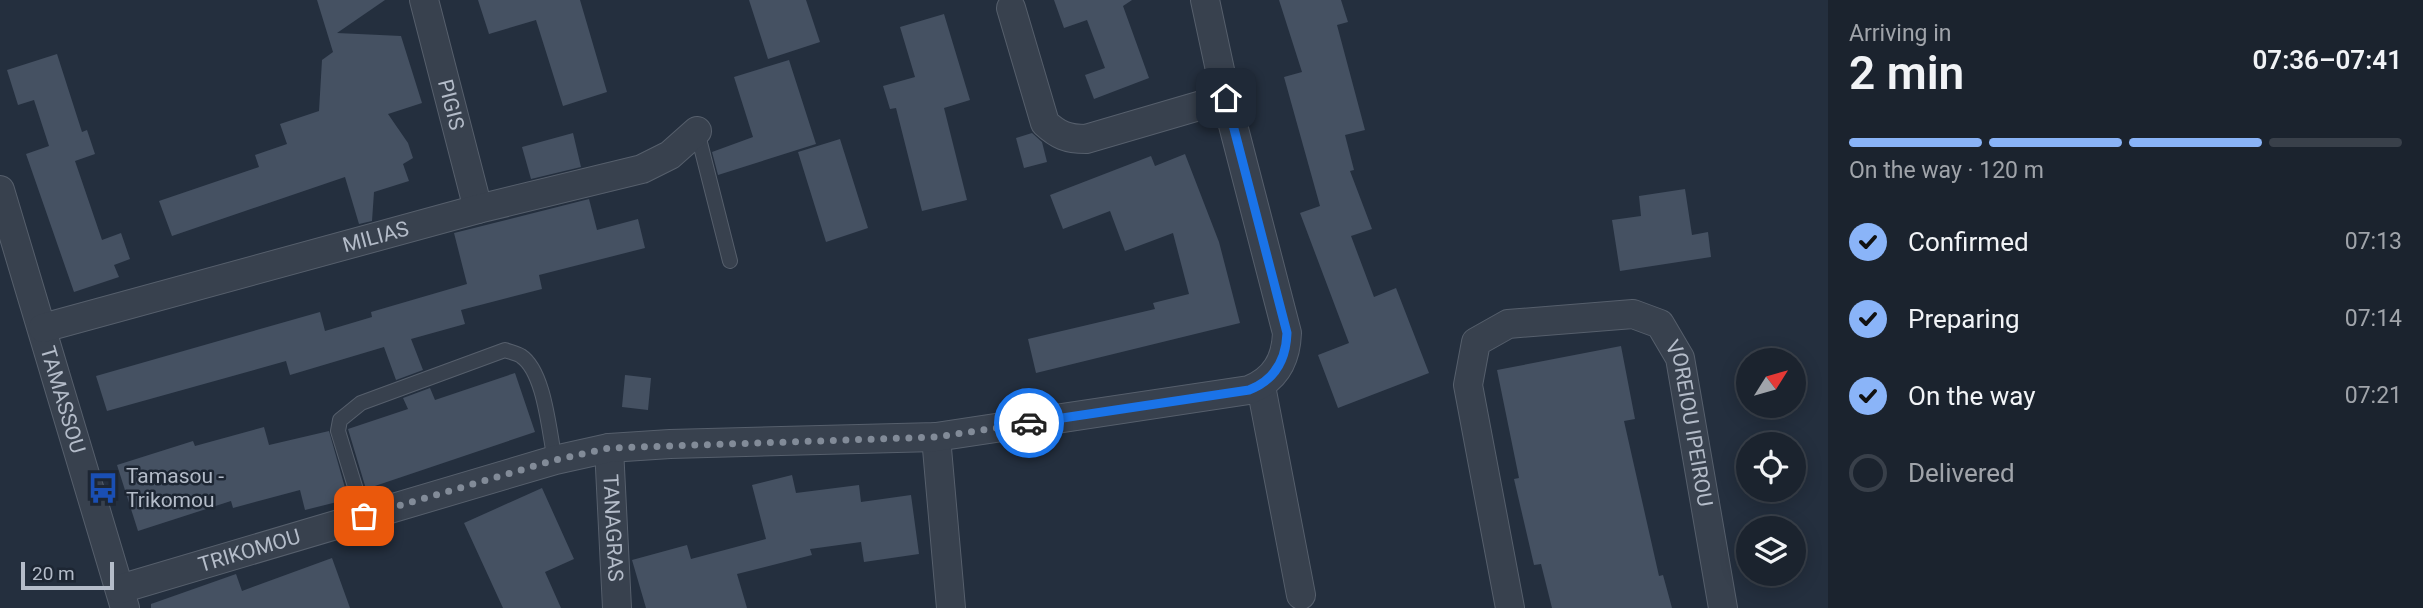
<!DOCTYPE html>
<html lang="en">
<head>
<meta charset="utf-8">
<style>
	:root { --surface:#1b232e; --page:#242b36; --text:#f1f3f6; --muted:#a0a4aa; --line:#39404a; --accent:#8ab4f8 }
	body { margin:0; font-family:Roboto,sans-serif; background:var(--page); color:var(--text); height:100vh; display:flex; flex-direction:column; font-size:26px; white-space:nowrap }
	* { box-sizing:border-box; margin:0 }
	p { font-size:23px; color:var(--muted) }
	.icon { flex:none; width:38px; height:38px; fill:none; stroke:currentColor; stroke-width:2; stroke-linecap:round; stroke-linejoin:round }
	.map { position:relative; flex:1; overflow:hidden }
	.drawer { display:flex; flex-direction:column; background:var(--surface); width:595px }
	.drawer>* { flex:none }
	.needle { width:46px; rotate:53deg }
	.buttons { position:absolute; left:1736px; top:348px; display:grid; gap:14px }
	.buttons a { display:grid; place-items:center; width:70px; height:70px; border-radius:50%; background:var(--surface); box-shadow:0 4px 18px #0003,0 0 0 2px var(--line); font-size:35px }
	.scale { position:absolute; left:21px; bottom:18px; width:93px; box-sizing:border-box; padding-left:7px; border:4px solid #b4bcc9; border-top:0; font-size:19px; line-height:24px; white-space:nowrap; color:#b4bcc9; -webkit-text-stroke:5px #1d2633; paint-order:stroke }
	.pin { position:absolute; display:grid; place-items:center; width:60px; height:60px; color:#fff; margin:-30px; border-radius:14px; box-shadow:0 4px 10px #0006 }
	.courier { position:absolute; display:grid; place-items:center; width:70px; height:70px; margin:-35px; border:5px solid #1a73e8; border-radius:50%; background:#fff; color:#222; box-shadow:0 2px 9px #0007 }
	.headline em { font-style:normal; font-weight:600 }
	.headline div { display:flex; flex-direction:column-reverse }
	.headline { display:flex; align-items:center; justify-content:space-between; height:119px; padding:0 21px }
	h1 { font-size:46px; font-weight:600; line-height:52px }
	.bar { display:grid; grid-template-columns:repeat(4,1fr); gap:10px 7px; align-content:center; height:84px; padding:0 21px }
	.bar i { height:9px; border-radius:5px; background:var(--line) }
	.bar .on { background:var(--accent) }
	.bar p { grid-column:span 4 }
	ol { padding:0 21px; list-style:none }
	li { display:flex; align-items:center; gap:21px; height:77px }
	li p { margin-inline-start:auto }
	li .icon { padding:7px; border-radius:50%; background:var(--accent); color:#111; stroke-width:4 }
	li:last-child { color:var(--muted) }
	li i { width:38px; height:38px; border:4px solid var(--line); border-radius:50% }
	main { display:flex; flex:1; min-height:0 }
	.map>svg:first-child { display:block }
	.building { fill:#455162 }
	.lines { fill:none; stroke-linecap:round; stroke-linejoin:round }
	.service-casing { stroke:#565f6c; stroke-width:16 }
	.minor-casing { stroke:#565f6c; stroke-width:30 }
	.service { stroke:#38414e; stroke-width:14 }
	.minor { stroke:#38414e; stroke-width:28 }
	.done { stroke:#828b98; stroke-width:7; stroke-dasharray:0 12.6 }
	.route { stroke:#1a73e8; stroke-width:9 }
	.labels { text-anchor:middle; stroke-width:5; stroke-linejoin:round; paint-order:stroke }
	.street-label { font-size:21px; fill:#b4bcc9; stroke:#1d2633 }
	.poi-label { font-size:21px; fill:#b4bcc9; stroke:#1d2633; text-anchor:start }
</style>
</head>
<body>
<main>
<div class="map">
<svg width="1828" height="608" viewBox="0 0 1828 608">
	<rect width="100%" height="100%" fill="#242f3e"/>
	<path class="building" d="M317,0H385L337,33L401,36L422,103L388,114L408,143L413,158L403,164L409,181L374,192L372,221L359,224L345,177L172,236L159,201L259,167L255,155L287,144L280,124L319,111L322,60L333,52Z
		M478,0H580L607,92L563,106L536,20L489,34Z
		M749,0H806L820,42L768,59Z
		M1054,0H1132L1123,6L1149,78L1094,99L1085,75L1105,68L1087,20L1064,28Z
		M1279,0H1341L1348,22L1337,25L1365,130L1345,135L1354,170L1350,171L1372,229L1351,236L1374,297L1396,288L1429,373L1338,408L1318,355L1349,343L1300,213L1320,206L1284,77L1302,72Z
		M944,14L970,100L944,108L967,200L922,211L896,108L890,109L883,86L915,77L900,27Z
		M57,54L82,132L87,130L95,154L75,161L102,240L121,233L130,259L114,265L119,277L74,292L26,154L49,146L34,100L18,105L7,70Z
		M789,60L816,144L718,175L712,152L753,137L734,77Z
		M573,133L581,167L531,179L522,147Z
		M1032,133L1042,142L1047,162L1024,168L1016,138Z
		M840,139L868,228L826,242L798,152Z
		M1185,154L1219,242L1240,323L1036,373L1028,339L1155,309L1153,303L1189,294L1173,233L1125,251L1110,211L1063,229L1050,195L1151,156L1155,166Z
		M1685,189L1692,235L1708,232L1711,257L1620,271L1612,220L1641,216L1639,196Z
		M589,199L597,230L638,219L645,248L539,275L542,289L461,310L465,324L411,339L423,370L396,380L384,347L290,375L286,361L107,411L96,376L320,312L325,331L372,317L371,312L467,284L454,233Z
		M1621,346L1635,419L1624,421L1659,576L1663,575L1672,608H1552L1541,564L1534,565L1514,479L1519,478L1497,370Z
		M515,373L535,432L366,489L348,429L408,409L403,398L430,388L435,400Z
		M625,375L651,378L648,410L622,407Z
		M264,427L269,445L329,431L347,495L344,496L345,500L305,510L300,490L233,508L231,501L138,531L117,465L193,441L195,446Z
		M792,475L796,493L859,485L861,502L911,495L919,554L864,562L861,542L810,549L812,555L737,574L747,608H646L632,560L687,545L691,559L766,539L752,485Z
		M542,488L574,559L545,572L561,608H503L464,523Z
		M332,558L350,608H151V604L236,574L242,591Z"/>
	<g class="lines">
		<defs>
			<path id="service" d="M697,131L730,261
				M364,516L338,431L340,420L361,403L505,350C510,352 516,353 521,356C545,372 549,433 555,460"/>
			<g id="minor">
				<path id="s1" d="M424,0L478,209"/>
				<path d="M1011,8L1045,123C1058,135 1067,139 1086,139L1226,98"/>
				<path id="s2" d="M0,190L125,608"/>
				<path id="s3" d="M43,328L478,209L642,169L670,155L697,131"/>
				<path d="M1261,386L1301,595"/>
				<path d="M936,437L951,608"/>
				<path id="s4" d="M609,448L617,608"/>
				<path id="s5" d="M120,589L555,460L609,448L670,444L936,437L1249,390C1275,380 1286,360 1287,333L1226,98L1205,0"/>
				<path id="s6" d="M1510,608L1468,385L1476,342L1508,324L1633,314L1660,324L1680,358L1723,608"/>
			</g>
		</defs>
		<use href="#service" class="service-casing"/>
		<use href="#minor" class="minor-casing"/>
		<use href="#service" class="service"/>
		<use href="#minor" class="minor"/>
	</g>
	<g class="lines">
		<path class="done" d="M364,516L555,460L609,448L936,437L1029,423"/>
		<path class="route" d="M1029,423L1249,390C1275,380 1286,360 1287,333L1226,98"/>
	</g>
	<defs>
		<symbol id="bus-bare" viewBox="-9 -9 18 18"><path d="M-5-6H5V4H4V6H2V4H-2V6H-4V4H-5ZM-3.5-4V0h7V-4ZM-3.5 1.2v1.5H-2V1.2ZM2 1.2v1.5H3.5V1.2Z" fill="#1a4fb4" stroke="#1d2633" stroke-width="2.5" paint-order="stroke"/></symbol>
	</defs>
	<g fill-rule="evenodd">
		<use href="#bus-bare" x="81" y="466" width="44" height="44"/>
	</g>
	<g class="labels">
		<g class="street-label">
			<text dy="7" stroke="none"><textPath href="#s1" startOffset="108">PIGIS</textPath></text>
			<text dy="7" stroke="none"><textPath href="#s3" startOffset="345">MILIAS</textPath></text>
			<text dy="7" stroke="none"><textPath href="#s2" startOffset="219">TAMASSOU</textPath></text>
			<text dy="7" stroke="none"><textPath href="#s6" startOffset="567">VOREIOU IPEIROU</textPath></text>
			<text dy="7" stroke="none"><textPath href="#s4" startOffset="80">TANAGRAS</textPath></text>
			<text dy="7" stroke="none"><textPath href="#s5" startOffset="135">TRIKOMOU</textPath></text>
		</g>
		<g class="poi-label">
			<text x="126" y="483">Tamasou -<tspan x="126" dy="24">Trikomou</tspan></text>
		</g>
	</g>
</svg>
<div class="buttons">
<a><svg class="needle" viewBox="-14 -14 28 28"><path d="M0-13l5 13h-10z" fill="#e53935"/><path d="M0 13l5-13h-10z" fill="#a0a4aa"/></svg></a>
<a><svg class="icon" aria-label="locate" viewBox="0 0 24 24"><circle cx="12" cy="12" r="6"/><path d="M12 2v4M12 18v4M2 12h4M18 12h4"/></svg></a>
<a><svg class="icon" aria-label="layers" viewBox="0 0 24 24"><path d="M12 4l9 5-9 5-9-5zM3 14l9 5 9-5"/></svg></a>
</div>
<div class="scale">20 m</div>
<div class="pin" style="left:364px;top:516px;background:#ea580c"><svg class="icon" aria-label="bag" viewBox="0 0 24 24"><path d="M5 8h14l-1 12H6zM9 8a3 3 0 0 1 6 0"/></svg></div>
<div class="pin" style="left:1226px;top:98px;background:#1f2937"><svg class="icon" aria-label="home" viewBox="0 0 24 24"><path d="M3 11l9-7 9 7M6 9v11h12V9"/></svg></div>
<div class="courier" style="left:1029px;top:423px"><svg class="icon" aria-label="car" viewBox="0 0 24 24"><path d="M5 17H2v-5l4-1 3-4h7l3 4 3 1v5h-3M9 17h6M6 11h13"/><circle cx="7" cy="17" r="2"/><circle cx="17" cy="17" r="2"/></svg></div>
</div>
<section class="drawer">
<div class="headline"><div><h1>2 min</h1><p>Arriving in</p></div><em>07:36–07:41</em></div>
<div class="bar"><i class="on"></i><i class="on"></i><i class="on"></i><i></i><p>On the way · 120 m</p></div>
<ol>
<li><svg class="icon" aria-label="check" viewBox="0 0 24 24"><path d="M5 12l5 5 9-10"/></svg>Confirmed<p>07:13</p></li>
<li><svg class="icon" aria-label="check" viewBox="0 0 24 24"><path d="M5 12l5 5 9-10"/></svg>Preparing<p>07:14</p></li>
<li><svg class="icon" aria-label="check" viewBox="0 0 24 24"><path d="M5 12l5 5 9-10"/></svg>On the way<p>07:21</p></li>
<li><i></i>Delivered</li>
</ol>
</section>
</main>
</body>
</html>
